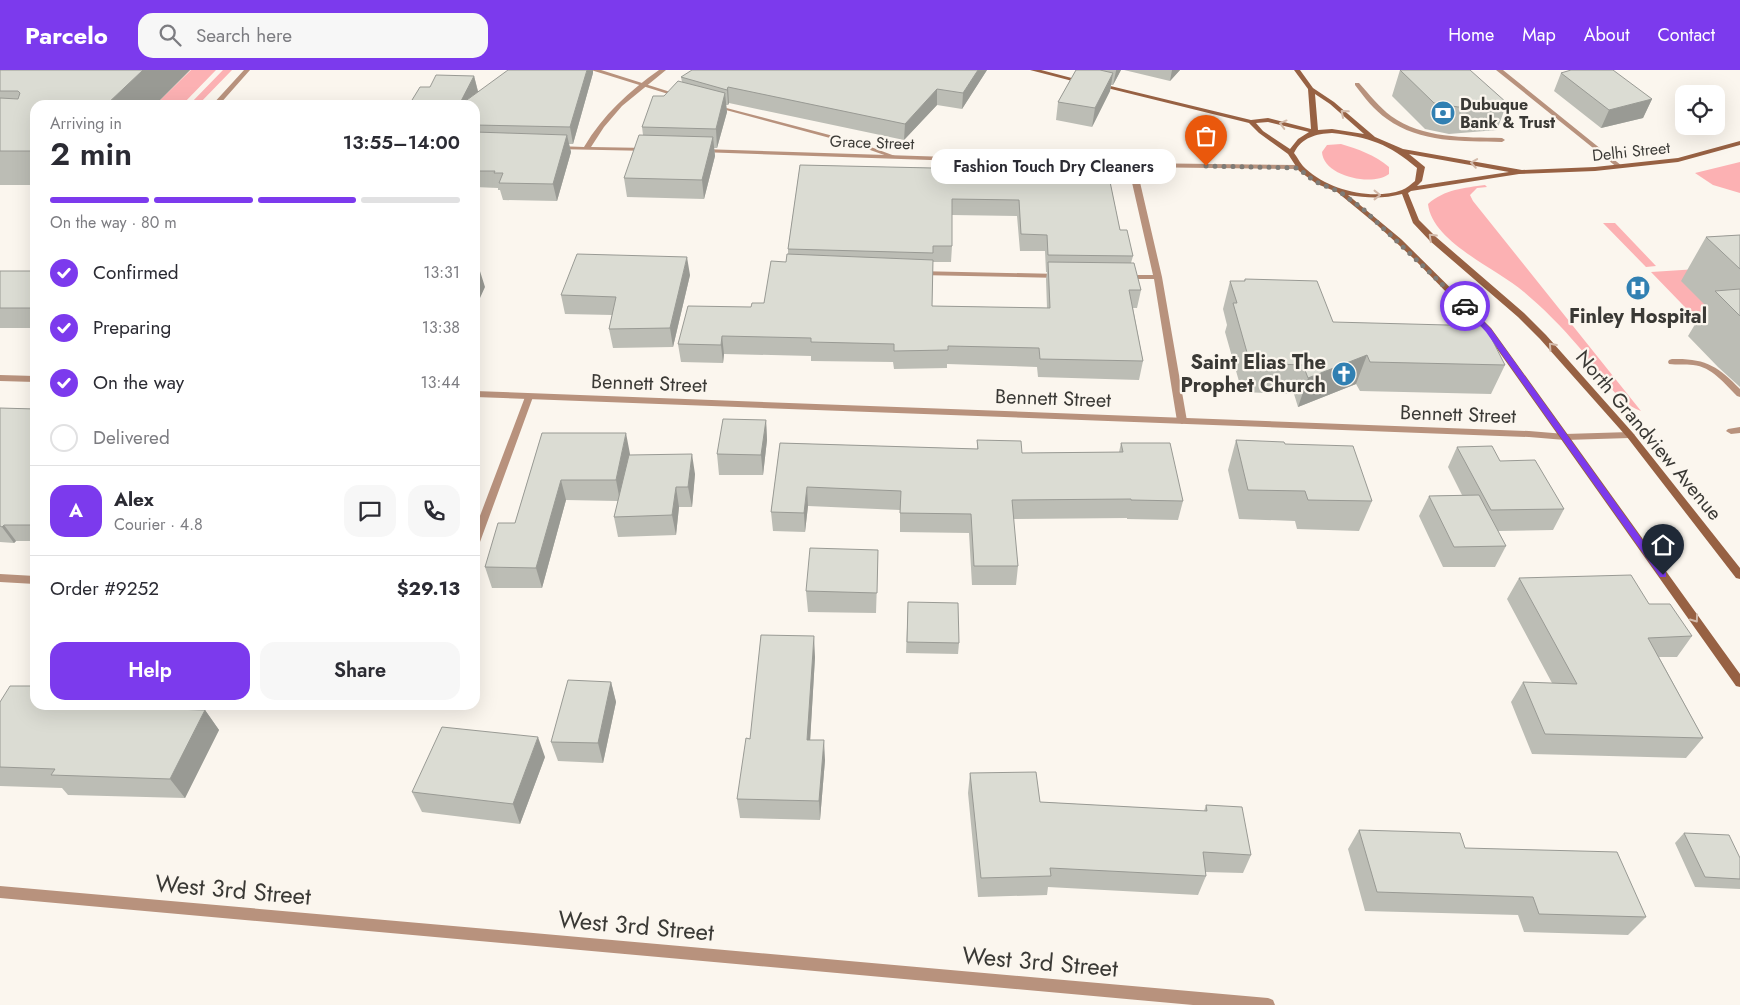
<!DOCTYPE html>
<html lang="en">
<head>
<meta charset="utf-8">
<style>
	:root { --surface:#fff; --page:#f7f7f7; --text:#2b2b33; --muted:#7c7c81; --line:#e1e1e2; --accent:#7c3aed }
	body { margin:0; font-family:Jost,sans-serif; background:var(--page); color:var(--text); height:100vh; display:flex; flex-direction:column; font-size:19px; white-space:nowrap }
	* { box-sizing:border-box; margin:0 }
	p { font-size:16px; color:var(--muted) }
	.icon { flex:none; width:28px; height:28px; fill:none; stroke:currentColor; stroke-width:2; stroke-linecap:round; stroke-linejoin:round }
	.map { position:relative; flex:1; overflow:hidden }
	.panel { position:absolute; left:30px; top:30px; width:450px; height:610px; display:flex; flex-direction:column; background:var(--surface); border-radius:15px; box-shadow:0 5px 20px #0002 }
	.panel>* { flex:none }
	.fabs { position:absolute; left:1675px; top:15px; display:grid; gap:10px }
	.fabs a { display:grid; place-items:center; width:50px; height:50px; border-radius:10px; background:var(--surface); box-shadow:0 5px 20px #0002; font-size:25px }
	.pin { position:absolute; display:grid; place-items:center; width:42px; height:42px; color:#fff; margin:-51px -21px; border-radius:50% 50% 50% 0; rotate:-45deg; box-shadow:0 0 5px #0007 }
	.pin .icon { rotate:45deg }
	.courier { position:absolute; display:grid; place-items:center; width:50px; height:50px; margin:-25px; border:4px solid #7c3aed; border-radius:50%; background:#fff; color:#222; box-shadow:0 1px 6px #0007 }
	.bubble { position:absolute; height:35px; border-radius:15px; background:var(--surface); box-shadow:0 5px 20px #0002; font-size:16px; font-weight:600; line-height:35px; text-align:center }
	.headline em { font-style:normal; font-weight:600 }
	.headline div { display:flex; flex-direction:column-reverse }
	.headline { display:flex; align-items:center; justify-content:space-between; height:85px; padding:0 20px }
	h1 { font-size:32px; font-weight:600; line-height:38px }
	.bar { display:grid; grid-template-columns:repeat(4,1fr); gap:8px 5px; align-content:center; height:60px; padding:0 20px }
	.bar i { height:6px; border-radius:4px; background:var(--line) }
	.bar .on { background:var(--accent) }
	.bar p { grid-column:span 4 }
	.line { display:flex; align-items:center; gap:12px; padding:0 20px; border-top:1px solid var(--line) }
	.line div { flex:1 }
	.round { display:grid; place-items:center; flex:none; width:52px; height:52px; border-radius:15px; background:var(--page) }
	ol { padding:0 20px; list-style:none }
	li { display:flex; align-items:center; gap:15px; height:55px }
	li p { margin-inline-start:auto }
	li .icon { padding:5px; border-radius:50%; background:var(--accent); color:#fff; stroke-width:4 }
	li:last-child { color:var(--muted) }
	li i { width:28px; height:28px; border:2px solid var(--line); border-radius:50% }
	.cta { display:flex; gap:10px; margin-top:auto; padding:10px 20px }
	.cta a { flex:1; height:58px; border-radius:15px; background:var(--accent); color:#fff; font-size:20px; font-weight:600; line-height:58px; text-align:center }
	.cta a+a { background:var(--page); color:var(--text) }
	header { display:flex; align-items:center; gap:30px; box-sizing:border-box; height:70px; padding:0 25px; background:var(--accent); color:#fff }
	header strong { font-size:24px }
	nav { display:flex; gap:28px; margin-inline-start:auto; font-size:18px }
	.search { width:350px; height:45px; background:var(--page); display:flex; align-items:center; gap:12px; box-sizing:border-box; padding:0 18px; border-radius:15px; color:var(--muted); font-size:19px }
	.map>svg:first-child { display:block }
	.green { fill:#fcb1b3 }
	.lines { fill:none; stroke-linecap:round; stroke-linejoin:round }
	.lane { fill:#b8927d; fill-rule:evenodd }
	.street { fill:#b8927d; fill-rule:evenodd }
	.secondary { fill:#976143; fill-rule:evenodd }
	.wall { fill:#bcbdb5; fill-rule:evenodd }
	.shaded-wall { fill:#999a94 }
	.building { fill:#dbdcd3; stroke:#999a94 }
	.oneway { stroke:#d3baaa }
	.route { fill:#7c3aed }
	.done { stroke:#7e7b76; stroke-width:5; stroke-dasharray:0 9 }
	.labels { text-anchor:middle; stroke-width:4.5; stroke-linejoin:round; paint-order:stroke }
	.far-poi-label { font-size:16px; font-weight:bold; fill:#3a3935; stroke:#fbf6ee; text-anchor:start }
	.far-street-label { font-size:16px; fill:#3a3935; stroke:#fbf6ee }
	.poi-label { font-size:20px; font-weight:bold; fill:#3a3935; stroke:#fbf6ee }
	.street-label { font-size:20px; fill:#3a3935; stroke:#fbf6ee }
	.near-street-label { font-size:24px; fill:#3a3935; stroke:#fbf6ee }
</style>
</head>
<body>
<header>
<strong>Parcelo</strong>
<div class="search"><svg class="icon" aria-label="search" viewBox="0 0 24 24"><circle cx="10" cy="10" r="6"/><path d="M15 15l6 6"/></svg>Search here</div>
<nav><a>Home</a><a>Map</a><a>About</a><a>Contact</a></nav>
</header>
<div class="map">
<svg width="1740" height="935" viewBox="0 0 1740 935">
	<rect width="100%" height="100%" fill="#fbf6ee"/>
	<path class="green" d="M191,0H216L182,35H85L130,31L158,32Z
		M223,0H232L198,35H189Z
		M1341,74C1358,79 1375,85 1389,97V104C1372,117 1323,106 1322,82L1327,75Z
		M1740,92V123L1713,115L1695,103Z
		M1485,115L1487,117L1477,118L1470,125L1473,131L1641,341C1615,332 1596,297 1578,276C1562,257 1543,238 1524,222C1496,198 1432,172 1428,134C1445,119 1464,118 1485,115Z
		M1603,153H1615L1656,196L1646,197Z
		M1713,198L1740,272L1711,264L1651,202Z"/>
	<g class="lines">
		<path class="lane" d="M591,0H601L683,26L678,27Z
			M1355,13H1359C1369,24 1379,37 1391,46C1423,69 1464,67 1502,68L1505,70L1502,72C1463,71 1420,73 1387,49C1374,40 1364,27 1355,15Z
			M711,34L860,73L895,86L890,87L856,75L711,36Z
			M1132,93L1136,95L1162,207L1187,351L1182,354L1177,351L1154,209H1124L1120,207L1124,205H1153L1128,95Z
			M916,201L1060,204L1064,206L1060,208L919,205L915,203Z
			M1672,289C1705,288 1718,296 1740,319V327L1737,326C1724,313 1712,297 1693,295C1685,294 1677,295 1669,294L1668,292L1669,290Z
			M529,324L533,327L480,472L475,476V459L525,327Z
			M1740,357V363L1731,364L1726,361L1728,359Z
			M0,504L35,506V514L0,512Z"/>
		<path class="street" d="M244,0H250L219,35H212Z
			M659,0H666L622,36L604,57L591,77L648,78L650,79V81L555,79L554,78L557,76L584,77C603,45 629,21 659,0Z
			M1496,0H1503L1622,96V98H1618Z
			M702,79L1132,93L1298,95L1302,97L1298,99L1132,97L700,82L699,81Z
			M0,305L35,306V312L0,311Z
			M475,321L1529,361L1565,364L1630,362L1635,365L1630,368L1565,370L1529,367L475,327Z
			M0,816L1268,928L1273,930L1275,935H1193L0,828Z"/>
		<path class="secondary" d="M1030,0H1041L1087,12L1084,14Z
			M1294,0H1300L1313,18L1334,32L1375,67L1403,79L1522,100L1595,97L1678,88L1740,71V75L1678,92L1595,101L1519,104L1411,121L1408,123L1419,150L1436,167L1524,243L1546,265L1633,363L1740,498V509L1736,508L1627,367L1540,269L1518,247L1430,171L1413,153L1402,124C1383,129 1367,128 1348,125L1401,169L1491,258L1740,604V617L1736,616L1485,262L1414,189L1377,155L1337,122L1317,114L1299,101L1288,84L1259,63L1249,53L1095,15L1098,13L1251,50L1268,48L1311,59L1308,19ZM1315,24L1330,34L1364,64L1332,59L1318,60ZM1268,52L1309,62L1298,69L1290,79L1263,61L1256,53ZM1332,63C1369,67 1389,74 1417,98L1415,111C1411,114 1407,118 1402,120C1372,131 1329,120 1306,99C1301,95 1298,88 1294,83C1302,67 1316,64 1332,63ZM1409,84L1509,102L1417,116L1422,111L1425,97Z"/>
	</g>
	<path class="wall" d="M0,0H190L155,35H35V115H0Z
		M987,0L962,39L937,35L904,70L729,33L728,35H726L727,42L717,78H714L715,86L704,129L627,127L624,108L643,65L642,57L664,26L682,12L681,7Z
		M1076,0H1121L1113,15H1111L1110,21L1092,57L1056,50L1058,32Z
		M1124,0H1180L1170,11Z
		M1400,0L1507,33L1497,60L1449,64L1425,59L1392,26Z
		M593,3L573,74H569L571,82L557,131L503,130L500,120H498V118L475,117V35L430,17L474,6L478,21Z
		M1561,3L1652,29L1643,48L1601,58L1554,21Z
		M800,95L1108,102L1120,160L1133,186L1131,193L1141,220L1137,238H1133L1143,291L1139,310L1038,307L1037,297L947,294V298L894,299L893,292L811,291V286L724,284L723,293L681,292L678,274L751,237L764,233L786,192L788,184V179ZM952,145L1017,146L1020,181H1045L1046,202H1047L1046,209L1047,238L932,236L933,192H951L952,176Z
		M1740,165V317L1718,297L1688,266L1706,236L1681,211L1706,167Z
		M0,201H35V258H0Z
		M690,205L673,277L613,278L609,259L612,245L565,244L561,225Z
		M1245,209L1333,252L1505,295L1491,324L1360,321L1356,314L1298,337L1294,324L1242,322L1225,262L1227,255L1223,239L1230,211H1244Z
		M0,338L35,339V471H16L14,473L0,472Z
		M766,350L767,370L763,405H719L717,384Z
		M542,363L630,384V385L695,404L692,437H679L676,465L618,467L614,447L618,431L566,430L542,518H492L485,497L515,453Z
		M977,370L1022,383L1119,382L1121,373L1183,431L1178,450L1127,449V448L1013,449L1018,496L1016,515H972L969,463L900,462V440L808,436L805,462L773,461L771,442L780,373L977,379Z
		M1236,370L1285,374L1372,431L1359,461L1297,459L1295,451L1239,449L1228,400Z
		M1457,377L1500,391L1564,439L1553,460L1498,461L1506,476L1495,497H1443L1419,446L1429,426L1462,425L1448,397Z
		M878,480L876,543L808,542L806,521Z
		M1519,508L1649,534L1692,566L1677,587H1659L1703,668L1686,688L1532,684L1511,632L1523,612L1552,613L1507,529Z
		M908,532L959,573L958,584L906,583Z
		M815,587L810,670L825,690L820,750L740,748L737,729L750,669Z
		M611,612L616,632L603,693L558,691L551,672Z
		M0,632L35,635H77L79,637L205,640L219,660L185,728L68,725L62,718L0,716Z
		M545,687L520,754L422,742L412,722Z
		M970,703L1040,732L1204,741L1206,735L1251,785L1243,803L1205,802L1206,806L1198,825L1048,817L1047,825L978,827L968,723Z
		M1359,760L1465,778L1646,847L1628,865L1524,862L1518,845L1365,841L1348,779Z
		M1684,763L1740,788V819L1695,817L1675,773Z"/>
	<path class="shaded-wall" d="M143,0H190L155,35H106Z
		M587,0H593V3L573,74L570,57Z
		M978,0H987L962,39L963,23Z
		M1116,0H1121L1113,15L1116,1Z
		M1172,0H1180L1170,11Z
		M1113,3L1110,21L1092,57L1095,38Z
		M474,6L478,22L459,35Z
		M728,17L729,33L728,35L727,20Z
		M937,19V35L904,70L905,54Z
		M725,23L727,42L717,78L716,59Z
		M1652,29L1643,48L1601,58L1609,40Z
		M567,65L571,82L557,131L553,114Z
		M713,67L715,86L704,129L702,110Z
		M687,187L690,205L673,277L670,258Z
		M479,198L485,217L475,239V208Z
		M722,266L724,284L723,293L721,275Z
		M1367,285L1356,314L1298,337L1308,308Z
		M766,350L767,370L763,405L761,385Z
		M475,363L480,380L475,393Z
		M626,363L630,384L620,431L616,410Z
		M692,384L695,404L692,437L688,417Z
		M561,410L566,430L542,518L536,498Z
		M676,417L679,437L676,465L672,445Z
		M807,417L808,436L805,462L804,443Z
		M4,455L16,471L14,473L2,457Z
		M814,566L815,587L809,690L807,670Z
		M611,612L616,632L603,693L598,673Z
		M52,635H77L79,637L52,636Z
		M205,640L219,660L185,728L170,709Z
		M538,667L545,687L520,754L513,734Z
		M824,670L825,690L820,750L819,731Z"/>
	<path class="building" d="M0,0H143L106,35H35V81H0V28L18,29L20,23L18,21H0Z
		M508,0H587L570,57L475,55V35H460Z
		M692,0H978L963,23L937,19L905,54L728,17L727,20L681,7Z
		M1076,0H1100L1113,3L1095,38L1058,32Z
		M1400,0H1470L1507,33L1458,37L1434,33Z
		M1571,0H1613L1652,29L1609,40L1561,3Z
		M436,5L474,6L459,35H409L420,17H430Z
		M678,11L725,23L716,59L642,57L653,26H664Z
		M475,62L567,65L553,114L499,113L503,103H494L495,101H475Z
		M639,65L713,67L702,110L624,108Z
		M800,95L1108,102L1120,160H1127L1133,186L1048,185L1047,165L1021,164L1019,130L952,129V176H933V183L788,179Z
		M1740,165V199L1706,167Z
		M577,184L687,187L670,258L609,259L616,227L561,225Z
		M787,184L933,190L932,236L1050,238L1048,192L1134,193L1141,220H1129L1143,291L1040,289L1039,278L948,276V280L894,281V274L811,272V268L722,266L721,275L678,274L688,236L751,237L752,233H764L771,191L786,192Z
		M475,198H479L475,208Z
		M0,201H35V238H0Z
		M1245,209L1317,211L1333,252L1485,256L1505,295L1370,292L1367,285L1308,308L1303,295L1250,293L1233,233H1237L1230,211H1245Z
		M1740,219V246L1715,221Z
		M0,338L35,339V455H4L2,457L0,456Z
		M723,349L766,350L761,385L717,384Z
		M542,363H626L616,410H561L536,498L485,497L498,453H515Z
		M977,370L1021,371L1022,383L1123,382L1121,373H1170L1183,431L1131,430V429L1012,430L1018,496H974L971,444L900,443L901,421L807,417L804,443L771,442L780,373L978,379Z
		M1236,370L1284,372L1285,374L1353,376L1372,431L1308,430L1305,421L1248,420Z
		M1492,376L1500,391L1535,390L1564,439L1491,440L1457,377Z
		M692,384L688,417H676L672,445L614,447L629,385Z
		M1479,425L1506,476L1454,477L1429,426Z
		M810,478L878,480L877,523L806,521Z
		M1631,505L1649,534H1670L1692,566L1648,568L1703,668L1545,664L1523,612L1577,614L1519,508Z
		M908,532L958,533L959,573L907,572Z
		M761,565L814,566L807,670H824L819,731L737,729L746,668L750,669Z
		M568,610L611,612L598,673L551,672Z
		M10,616H35V635L205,640L170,709L51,705L55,699L0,697V632Z
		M442,657L538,667L513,734L412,722Z
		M1036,702L1040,732L1207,741L1206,735L1242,737L1251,785L1203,782L1206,806L1050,798L1051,806L981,808L970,703Z
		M1359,760L1460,763L1465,778L1617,782L1646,847L1539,844L1533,827L1377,822Z
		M1684,763L1729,765L1740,788V809L1705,807Z"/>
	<defs><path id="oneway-chevron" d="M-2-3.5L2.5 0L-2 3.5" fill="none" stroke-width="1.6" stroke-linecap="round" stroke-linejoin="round" transform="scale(1.25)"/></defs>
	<g class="oneway">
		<use href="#oneway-chevron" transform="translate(1344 43) rotate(-139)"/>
		<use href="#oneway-chevron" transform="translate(1283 54) rotate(-165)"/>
		<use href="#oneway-chevron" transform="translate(1474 93) rotate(-171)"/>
		<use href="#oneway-chevron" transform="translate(1377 125)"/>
		<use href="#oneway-chevron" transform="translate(1432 167) rotate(-136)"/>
		<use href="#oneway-chevron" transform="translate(1552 276) rotate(-132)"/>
		<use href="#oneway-chevron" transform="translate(1695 549) rotate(54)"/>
	</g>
	<path class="route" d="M1463,234H1467L1491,259L1666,503V507H1660L1486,262L1463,237Z"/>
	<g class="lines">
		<path class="done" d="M1206,96L1298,98L1314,111L1340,122L1362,138L1465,236"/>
	</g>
	<defs>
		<symbol id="bank-disc" viewBox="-11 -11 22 22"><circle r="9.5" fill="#3180b2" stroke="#fbf6ee"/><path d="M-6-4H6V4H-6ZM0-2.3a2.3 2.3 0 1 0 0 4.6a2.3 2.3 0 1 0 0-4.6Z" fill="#fff"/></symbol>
		<symbol id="hospital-disc" viewBox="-11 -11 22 22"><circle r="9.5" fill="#3180b2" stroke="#fbf6ee"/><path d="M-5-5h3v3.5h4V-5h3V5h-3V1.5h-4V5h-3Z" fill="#fff"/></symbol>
		<symbol id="church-disc" viewBox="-11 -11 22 22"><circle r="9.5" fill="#3180b2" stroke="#fbf6ee"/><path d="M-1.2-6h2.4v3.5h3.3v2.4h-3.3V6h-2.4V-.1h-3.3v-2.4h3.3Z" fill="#fff"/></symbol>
	</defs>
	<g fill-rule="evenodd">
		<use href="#bank-disc" x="1429" y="29" width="28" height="28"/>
		<use href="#hospital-disc" x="1624" y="204" width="28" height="28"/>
		<use href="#church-disc" x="1330" y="290" width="28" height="28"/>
	</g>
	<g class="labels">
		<g class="far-poi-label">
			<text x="1460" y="40">Dubuque<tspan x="1460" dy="18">Bank &amp; Trust</tspan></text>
		</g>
		<g class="far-street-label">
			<text transform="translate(872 72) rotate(2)" y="6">Grace Street</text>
			<text transform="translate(1631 81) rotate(-6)" y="6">Delhi Street</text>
		</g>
		<g class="poi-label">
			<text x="1638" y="253">Finley Hospital</text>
			<text x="1326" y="299" text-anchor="end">Saint Elias The<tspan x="1326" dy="23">Prophet Church</tspan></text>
		</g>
		<g class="street-label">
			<text transform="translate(649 313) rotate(2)" y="7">Bennett Street</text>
			<text transform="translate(1053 328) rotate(2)" y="7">Bennett Street</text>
			<text transform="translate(1458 344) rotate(2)" y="7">Bennett Street</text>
			<text transform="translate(1649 365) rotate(50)" y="7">North Grandview Avenue</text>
		</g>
		<g class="near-street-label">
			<text transform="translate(233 820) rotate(5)" y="8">West 3rd Street</text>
			<text transform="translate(636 856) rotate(5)" y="8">West 3rd Street</text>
			<text transform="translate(1040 892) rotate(5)" y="8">West 3rd Street</text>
		</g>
	</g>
</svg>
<div class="fabs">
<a><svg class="icon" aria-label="locate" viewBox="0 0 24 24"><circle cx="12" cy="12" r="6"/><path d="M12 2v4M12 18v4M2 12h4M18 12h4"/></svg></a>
</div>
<div class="pin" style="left:1206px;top:96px;background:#ea580c"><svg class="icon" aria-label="bag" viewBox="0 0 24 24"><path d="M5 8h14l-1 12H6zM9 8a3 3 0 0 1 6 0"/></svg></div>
<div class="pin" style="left:1663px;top:505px;background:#1f2937"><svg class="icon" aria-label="home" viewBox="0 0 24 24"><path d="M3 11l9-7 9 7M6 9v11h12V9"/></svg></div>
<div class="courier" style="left:1465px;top:236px"><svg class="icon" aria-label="car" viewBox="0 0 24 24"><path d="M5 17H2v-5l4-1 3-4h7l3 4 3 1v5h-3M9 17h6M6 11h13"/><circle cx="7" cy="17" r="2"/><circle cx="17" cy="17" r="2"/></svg></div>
<div class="bubble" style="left:931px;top:79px;width:245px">Fashion Touch Dry Cleaners</div>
<section class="panel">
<div class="headline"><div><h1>2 min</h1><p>Arriving in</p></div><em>13:55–14:00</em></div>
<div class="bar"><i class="on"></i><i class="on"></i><i class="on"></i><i></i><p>On the way · 80 m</p></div>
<ol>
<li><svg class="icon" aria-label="check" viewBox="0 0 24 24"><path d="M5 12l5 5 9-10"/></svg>Confirmed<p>13:31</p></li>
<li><svg class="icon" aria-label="check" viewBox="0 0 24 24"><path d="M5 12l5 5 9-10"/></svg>Preparing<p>13:38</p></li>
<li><svg class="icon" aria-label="check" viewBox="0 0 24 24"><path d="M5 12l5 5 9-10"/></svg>On the way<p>13:44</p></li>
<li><i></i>Delivered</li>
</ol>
<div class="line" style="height:90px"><b class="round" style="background:var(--accent);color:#fff">A</b><div><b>Alex</b><p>Courier · 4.8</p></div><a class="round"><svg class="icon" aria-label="chat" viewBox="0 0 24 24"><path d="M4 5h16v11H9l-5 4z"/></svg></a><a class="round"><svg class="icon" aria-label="phone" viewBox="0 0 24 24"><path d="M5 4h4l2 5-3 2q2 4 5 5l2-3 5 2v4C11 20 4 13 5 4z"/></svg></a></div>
<div class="line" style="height:65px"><div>Order #9252</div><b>$29.13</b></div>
<div class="cta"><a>Help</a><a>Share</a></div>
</section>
</div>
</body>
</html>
